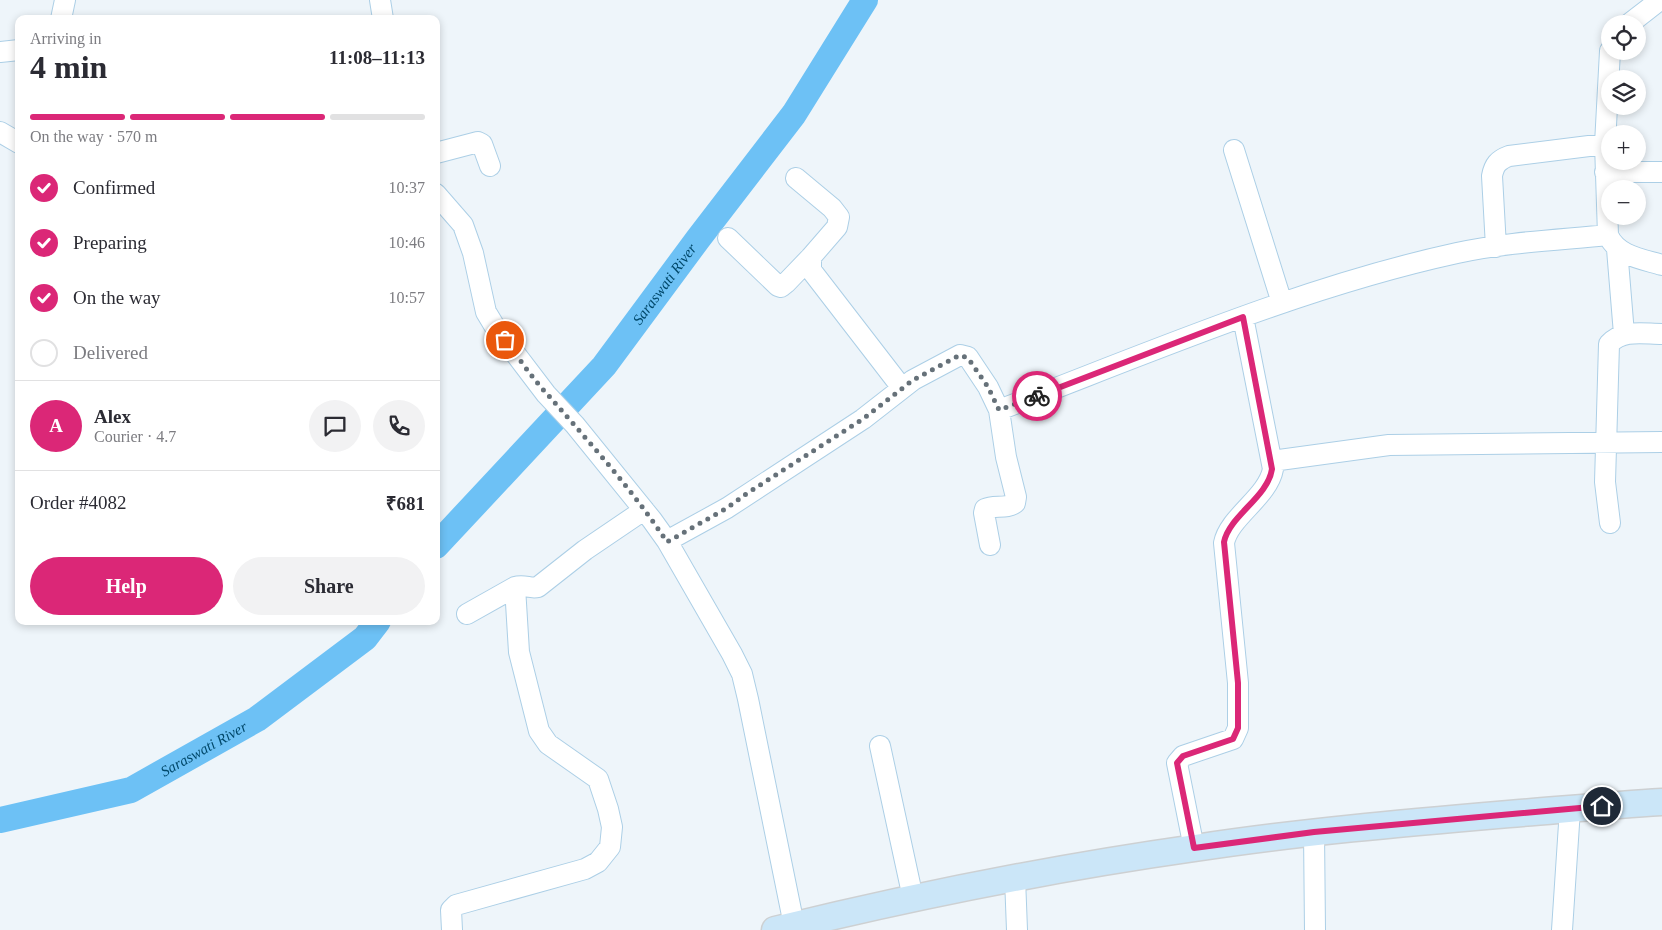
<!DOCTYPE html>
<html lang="en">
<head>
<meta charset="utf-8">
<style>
	:root { --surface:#fff; --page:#f2f2f3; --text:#2b2b33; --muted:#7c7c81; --line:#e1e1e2; --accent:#db2777 }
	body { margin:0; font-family:"Times New Roman",serif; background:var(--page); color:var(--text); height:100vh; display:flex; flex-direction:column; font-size:19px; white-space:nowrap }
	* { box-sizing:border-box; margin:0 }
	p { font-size:16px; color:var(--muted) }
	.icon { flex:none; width:28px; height:28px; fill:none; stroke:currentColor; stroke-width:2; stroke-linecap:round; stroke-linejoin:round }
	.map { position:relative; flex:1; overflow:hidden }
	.panel { position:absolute; left:15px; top:15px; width:425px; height:610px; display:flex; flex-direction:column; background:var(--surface); border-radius:10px; box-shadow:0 2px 8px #0003 }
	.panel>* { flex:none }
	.tools { position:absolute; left:1601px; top:15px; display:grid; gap:10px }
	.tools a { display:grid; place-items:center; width:45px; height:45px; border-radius:50%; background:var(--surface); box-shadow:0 2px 8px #0003; font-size:25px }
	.pin { position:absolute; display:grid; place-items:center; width:42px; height:42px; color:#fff; margin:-21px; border:2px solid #fff; border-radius:50%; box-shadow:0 1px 5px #0007 }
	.courier { position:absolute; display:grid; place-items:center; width:50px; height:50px; margin:-25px; border:4px solid #db2777; border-radius:50%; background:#fff; color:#222; box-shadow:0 1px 6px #0007 }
	.overview em { font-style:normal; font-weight:700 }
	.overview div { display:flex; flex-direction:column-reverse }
	.overview { display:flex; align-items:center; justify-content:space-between; height:85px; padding:0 15px }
	h1 { font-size:32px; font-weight:700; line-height:38px }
	.bar { display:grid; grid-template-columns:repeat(4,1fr); gap:8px 5px; align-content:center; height:60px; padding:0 15px }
	.bar i { height:6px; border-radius:4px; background:var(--line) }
	.bar .active { background:var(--accent) }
	.bar p { grid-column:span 4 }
	.line { display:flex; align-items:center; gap:12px; padding:0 15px; border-top:1px solid var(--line) }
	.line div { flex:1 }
	.round { display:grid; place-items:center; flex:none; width:52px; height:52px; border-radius:26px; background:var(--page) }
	ol { padding:0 15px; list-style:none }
	li { display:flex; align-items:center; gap:15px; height:55px }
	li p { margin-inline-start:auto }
	li .icon { padding:5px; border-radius:50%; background:var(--accent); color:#fff; stroke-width:4 }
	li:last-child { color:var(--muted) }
	li i { width:28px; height:28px; border:2px solid var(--line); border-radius:50% }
	.cta { display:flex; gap:10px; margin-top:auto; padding:10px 15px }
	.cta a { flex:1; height:58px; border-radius:30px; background:var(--accent); color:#fff; font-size:20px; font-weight:700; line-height:58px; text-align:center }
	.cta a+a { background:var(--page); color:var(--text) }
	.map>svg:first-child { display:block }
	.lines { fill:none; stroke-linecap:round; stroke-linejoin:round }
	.river { stroke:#6dc1f5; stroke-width:26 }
	.minor-casing { stroke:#accfe6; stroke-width:22 }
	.major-casing { stroke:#cdd0d2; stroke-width:29 }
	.minor { stroke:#fff; stroke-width:20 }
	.major { stroke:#cbe6f8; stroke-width:26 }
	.done { stroke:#667179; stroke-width:5; stroke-dasharray:0 9 }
	.route { stroke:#db2777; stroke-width:6 }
	.labels { text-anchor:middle; stroke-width:4; stroke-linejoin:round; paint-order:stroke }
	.water-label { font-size:15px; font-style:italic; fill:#00486a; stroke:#fff }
</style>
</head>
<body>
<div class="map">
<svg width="1662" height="930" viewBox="0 0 1662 930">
	<rect width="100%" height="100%" fill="#eef5fa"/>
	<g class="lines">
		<g class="river">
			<path id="s1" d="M436,546L604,366L698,239L794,114L865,0"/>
			<path id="s2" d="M0,820L131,790L257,719L365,638L378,621"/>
		</g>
		<defs>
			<path id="minor" d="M380,0L383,19
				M61,19L65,0
				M1629,24L1660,0
				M1610,51L1605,144L1608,235C1617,256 1642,259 1662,265
				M0,52L19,50
				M0,132L19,143
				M1234,150L1282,303
				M436,153L478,142L482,144L490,166
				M1605,172H1662
				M796,178L832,208L839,217L837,227L811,257V270L902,388
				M436,194L463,225L473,253L486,312L495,327L546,394L575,425L652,520L667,541L732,654L742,674L748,699L794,925
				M728,238L778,286L781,287L786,283L811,257
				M1496,247L1492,176C1494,165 1498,160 1509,156L1605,144
				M1617,249L1624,334
				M999,410C1149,353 1301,287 1457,253C1507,242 1558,240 1608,235
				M1272,461L1389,445L1662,442
				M1610,523L1605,482L1609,344C1623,329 1643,334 1662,334
				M667,541L727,508L863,419L913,380L960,355L968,357L988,387L999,410L1006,457L1016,497L1015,503C1007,509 994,505 985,509L984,513L990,545
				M467,614L515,587C524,584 530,589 538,587L585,550L644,510
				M880,746L913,898
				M1314,832L1315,930
				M1194,848L1177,763L1183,756L1233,739L1238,728V683L1224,543C1229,517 1268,497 1273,469L1243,317
				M1015,878L1017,930
				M452,930L451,910L456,905L585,869L598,862L610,847L612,827L608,809L598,779L548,744L539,731L519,652L515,587
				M1562,930L1570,809"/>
			<path id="major" d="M775,930C914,896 1054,868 1195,848C1300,832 1404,823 1509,814C1560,810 1611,805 1662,802"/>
		</defs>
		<use href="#minor" class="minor-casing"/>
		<use href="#major" class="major-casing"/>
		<use href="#minor" class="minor"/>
		<use href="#major" class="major"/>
	</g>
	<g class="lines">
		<path class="done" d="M505,340C519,358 532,378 548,395C589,442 632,489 667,542L727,508L746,494L863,419L913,380L960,355L968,358L988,387L999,410L1037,396"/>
		<path class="route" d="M1037,396L1243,317L1272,469C1268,497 1229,516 1224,542L1238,683V728L1233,739L1183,756L1177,763L1194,848L1314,832L1602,806"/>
	</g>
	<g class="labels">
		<g class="water-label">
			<text dy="5" stroke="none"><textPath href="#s1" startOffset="348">Saraswati River</textPath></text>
			<text dy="5" stroke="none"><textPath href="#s2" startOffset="218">Saraswati River</textPath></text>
		</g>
	</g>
</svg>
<div class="tools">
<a><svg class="icon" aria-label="locate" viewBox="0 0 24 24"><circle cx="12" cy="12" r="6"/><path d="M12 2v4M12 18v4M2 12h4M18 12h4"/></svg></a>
<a><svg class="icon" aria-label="layers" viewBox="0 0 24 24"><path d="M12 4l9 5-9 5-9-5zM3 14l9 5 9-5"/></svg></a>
<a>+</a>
<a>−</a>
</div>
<div class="pin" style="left:505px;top:340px;background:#ea580c"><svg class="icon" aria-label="bag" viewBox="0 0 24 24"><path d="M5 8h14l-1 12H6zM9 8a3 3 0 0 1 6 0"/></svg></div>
<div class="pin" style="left:1602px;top:806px;background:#1f2937"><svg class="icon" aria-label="home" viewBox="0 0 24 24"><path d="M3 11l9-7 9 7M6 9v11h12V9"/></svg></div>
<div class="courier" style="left:1037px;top:396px"><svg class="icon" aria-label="bike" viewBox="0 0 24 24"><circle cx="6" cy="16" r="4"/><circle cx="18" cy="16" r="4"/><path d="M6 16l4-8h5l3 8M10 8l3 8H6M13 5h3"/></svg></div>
<section class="panel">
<div class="overview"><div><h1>4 min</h1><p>Arriving in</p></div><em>11:08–11:13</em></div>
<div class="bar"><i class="active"></i><i class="active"></i><i class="active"></i><i></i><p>On the way · 570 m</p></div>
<ol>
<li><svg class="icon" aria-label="check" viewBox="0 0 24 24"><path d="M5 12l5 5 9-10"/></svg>Confirmed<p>10:37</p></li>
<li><svg class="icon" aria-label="check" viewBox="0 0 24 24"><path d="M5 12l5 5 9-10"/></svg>Preparing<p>10:46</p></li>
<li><svg class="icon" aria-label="check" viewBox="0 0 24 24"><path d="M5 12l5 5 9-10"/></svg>On the way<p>10:57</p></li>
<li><i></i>Delivered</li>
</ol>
<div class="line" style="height:90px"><b class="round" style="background:var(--accent);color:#fff">A</b><div><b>Alex</b><p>Courier · 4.7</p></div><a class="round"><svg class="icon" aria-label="chat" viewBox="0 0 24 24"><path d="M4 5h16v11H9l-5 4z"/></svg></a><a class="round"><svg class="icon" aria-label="phone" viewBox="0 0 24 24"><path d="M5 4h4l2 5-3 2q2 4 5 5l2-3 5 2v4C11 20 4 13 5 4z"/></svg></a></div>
<div class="line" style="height:65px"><div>Order #4082</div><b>₹681</b></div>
<div class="cta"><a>Help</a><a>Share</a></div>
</section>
</div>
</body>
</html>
